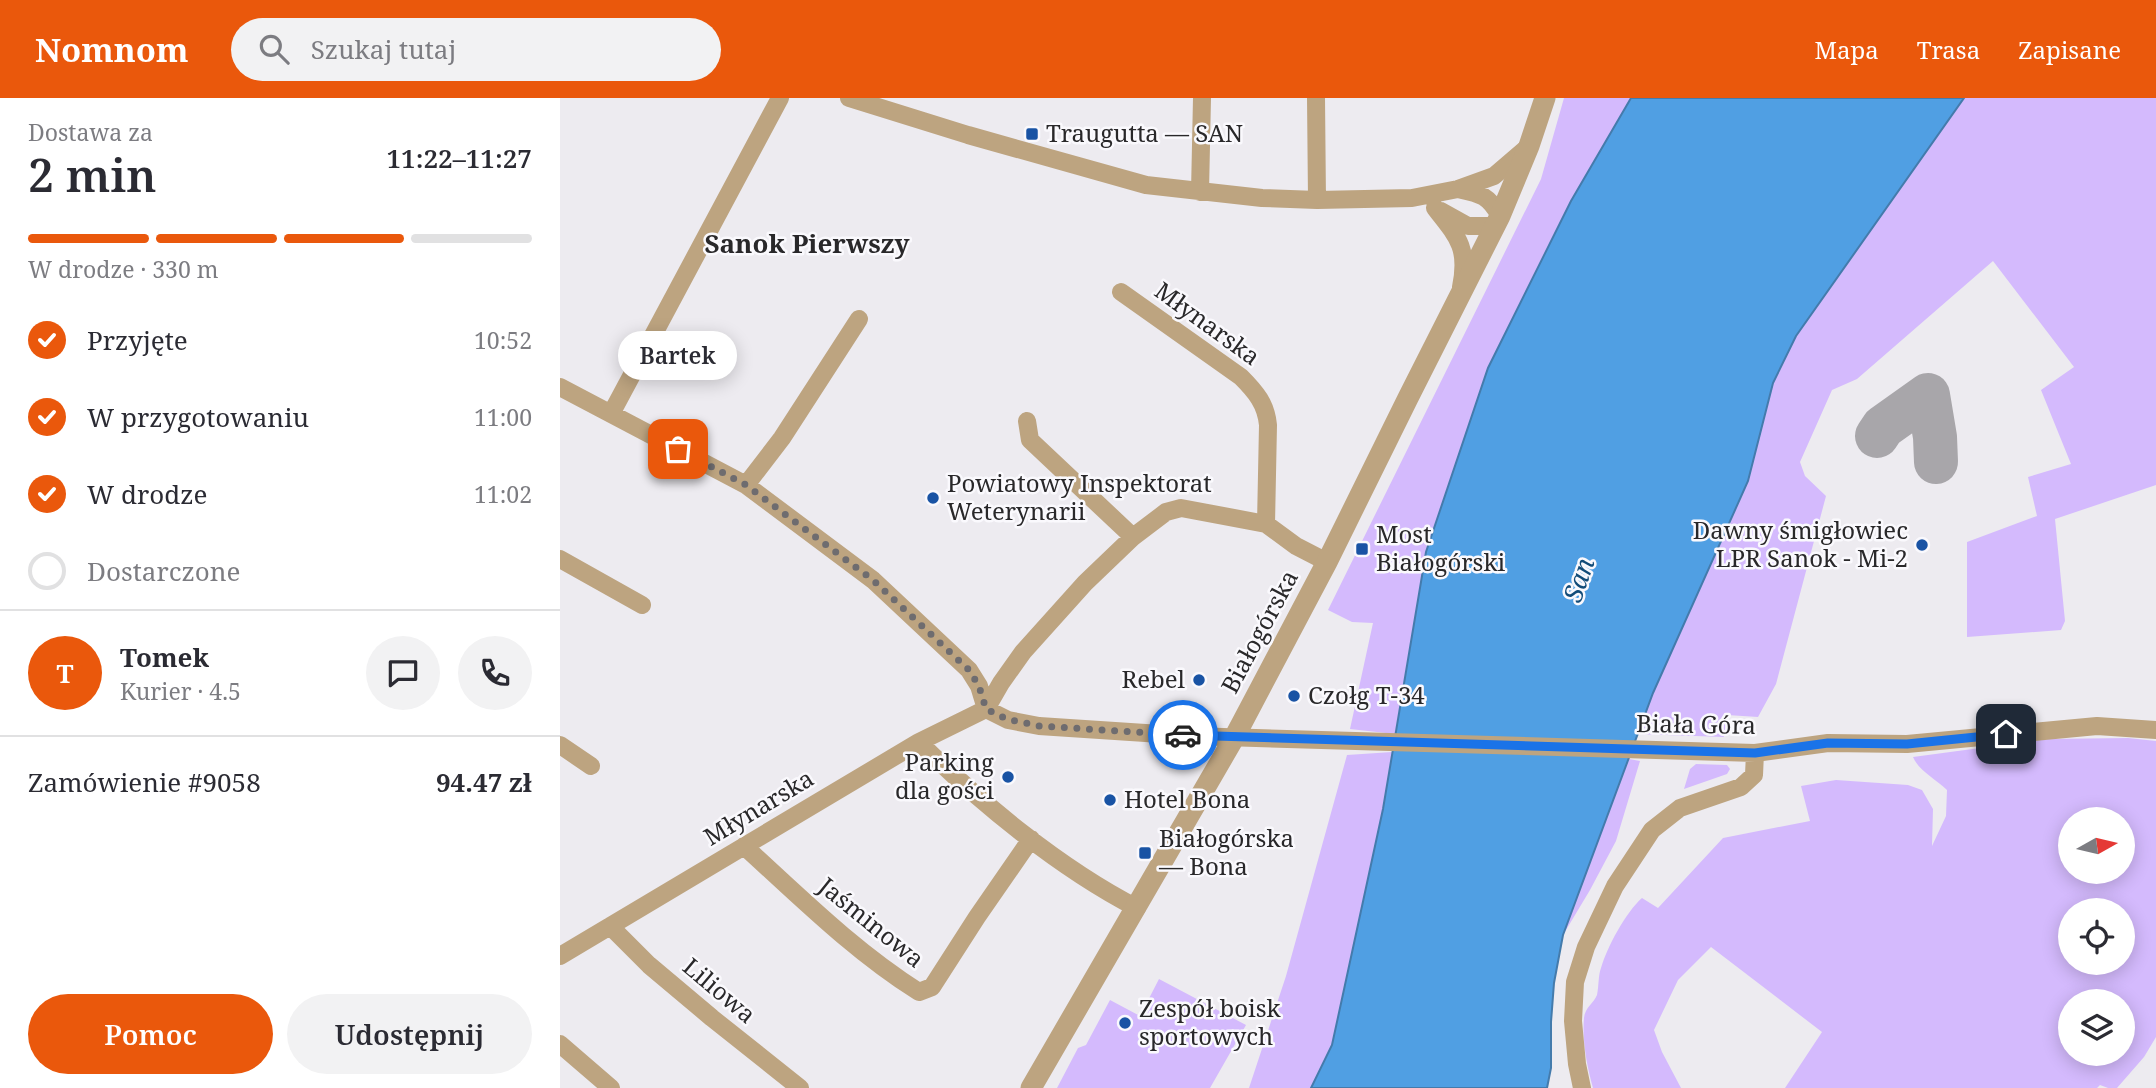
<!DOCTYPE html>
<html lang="pl">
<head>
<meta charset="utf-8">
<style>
	:root { --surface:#fff; --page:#f2f2f3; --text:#2b2b33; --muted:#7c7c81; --line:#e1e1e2; --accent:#ea580c }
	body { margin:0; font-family:"Noto Serif",serif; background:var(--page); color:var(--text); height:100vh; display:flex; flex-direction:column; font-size:26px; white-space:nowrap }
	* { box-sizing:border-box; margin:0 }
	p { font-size:23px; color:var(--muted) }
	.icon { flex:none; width:38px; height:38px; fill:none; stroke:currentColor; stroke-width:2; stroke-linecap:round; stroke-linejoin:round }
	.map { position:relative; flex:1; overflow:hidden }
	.drawer { display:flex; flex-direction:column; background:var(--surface); width:560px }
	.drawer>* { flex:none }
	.needle { width:46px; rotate:82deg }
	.controls { position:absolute; left:1498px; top:709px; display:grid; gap:14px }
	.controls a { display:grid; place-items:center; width:77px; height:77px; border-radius:50%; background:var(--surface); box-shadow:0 4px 18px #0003; font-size:35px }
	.pin { position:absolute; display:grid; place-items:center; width:60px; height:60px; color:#fff; margin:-30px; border-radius:14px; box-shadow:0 4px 10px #0006 }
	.courier { position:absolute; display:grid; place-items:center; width:70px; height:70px; margin:-35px; border:5px solid #1a73e8; border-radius:50%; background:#fff; color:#222; box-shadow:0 2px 9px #0007 }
	.bubble { position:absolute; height:49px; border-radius:24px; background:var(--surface); box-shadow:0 4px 18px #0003; font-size:23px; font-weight:600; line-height:49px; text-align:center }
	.overview em { font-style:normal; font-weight:600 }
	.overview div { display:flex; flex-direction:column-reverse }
	.overview { display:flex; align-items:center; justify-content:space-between; height:119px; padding:0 28px }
	h1 { font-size:46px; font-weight:600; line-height:52px }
	.bar { display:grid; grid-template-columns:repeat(4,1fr); gap:10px 7px; align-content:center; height:84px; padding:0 28px }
	.bar i { height:9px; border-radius:5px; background:var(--line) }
	.bar .current { background:var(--accent) }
	.bar p { grid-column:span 4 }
	.line { display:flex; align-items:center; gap:18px; padding:0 28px; border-top:2px solid var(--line) }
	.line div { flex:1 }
	.round { display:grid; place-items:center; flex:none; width:74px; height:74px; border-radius:37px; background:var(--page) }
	ol { padding:0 28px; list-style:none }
	li { display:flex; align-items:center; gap:21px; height:77px }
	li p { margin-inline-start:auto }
	li .icon { padding:7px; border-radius:50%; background:var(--accent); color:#fff; stroke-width:4 }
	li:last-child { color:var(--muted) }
	li i { width:38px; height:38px; border:4px solid var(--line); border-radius:50% }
	.button { display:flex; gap:14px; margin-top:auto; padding:14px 28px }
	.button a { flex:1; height:80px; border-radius:42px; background:var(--accent); color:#fff; font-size:28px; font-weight:600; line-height:80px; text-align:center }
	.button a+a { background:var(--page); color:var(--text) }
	header { display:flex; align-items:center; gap:42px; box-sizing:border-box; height:98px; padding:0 35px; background:var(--accent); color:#fff }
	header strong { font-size:33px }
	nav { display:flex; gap:38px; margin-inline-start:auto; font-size:24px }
	.search { width:490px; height:63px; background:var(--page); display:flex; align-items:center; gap:18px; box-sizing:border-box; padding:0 24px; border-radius:38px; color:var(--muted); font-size:26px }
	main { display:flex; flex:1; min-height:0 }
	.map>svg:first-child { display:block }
	.green { fill:#d4bafd; fill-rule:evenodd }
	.water { fill:#509fe3; stroke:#447bac; stroke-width:2 }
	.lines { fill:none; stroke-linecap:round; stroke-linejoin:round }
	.taxiway { stroke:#a8a6aa; stroke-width:44 }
	.minor { stroke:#bda480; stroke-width:18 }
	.tertiary { stroke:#bda480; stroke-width:21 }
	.done { stroke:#6e6c6f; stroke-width:7; stroke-dasharray:0 12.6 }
	.route { stroke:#1a73e8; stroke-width:9 }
	.poi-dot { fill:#1953a4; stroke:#faf9fd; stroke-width:2.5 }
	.labels { text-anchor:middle; stroke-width:5; stroke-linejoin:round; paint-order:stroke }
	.poi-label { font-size:24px; fill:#29282a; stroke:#faf9fd; text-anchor:start }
	.street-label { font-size:24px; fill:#29282a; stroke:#faf9fd }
	.neighbourhood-label { font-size:26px; font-weight:bold; fill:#29282a; stroke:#faf9fd }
	.water-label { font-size:26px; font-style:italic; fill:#124c79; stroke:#faf9fd }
</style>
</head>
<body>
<header>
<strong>Nomnom</strong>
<div class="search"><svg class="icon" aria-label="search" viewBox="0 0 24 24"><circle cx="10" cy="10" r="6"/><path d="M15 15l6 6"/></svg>Szukaj tutaj</div>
<nav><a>Mapa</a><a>Trasa</a><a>Zapisane</a></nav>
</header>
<main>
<section class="drawer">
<div class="overview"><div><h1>2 min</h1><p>Dostawa za</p></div><em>11:22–11:27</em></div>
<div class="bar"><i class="current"></i><i class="current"></i><i class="current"></i><i></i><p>W drodze · 330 m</p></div>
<ol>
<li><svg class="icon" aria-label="check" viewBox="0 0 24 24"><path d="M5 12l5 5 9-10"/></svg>Przyjęte<p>10:52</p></li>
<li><svg class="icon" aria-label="check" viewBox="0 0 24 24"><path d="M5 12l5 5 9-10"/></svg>W przygotowaniu<p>11:00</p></li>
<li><svg class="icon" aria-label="check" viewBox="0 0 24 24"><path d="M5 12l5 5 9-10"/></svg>W drodze<p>11:02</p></li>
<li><i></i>Dostarczone</li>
</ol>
<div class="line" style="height:126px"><b class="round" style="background:var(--accent);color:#fff">T</b><div><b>Tomek</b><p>Kurier · 4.5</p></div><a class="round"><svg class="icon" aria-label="chat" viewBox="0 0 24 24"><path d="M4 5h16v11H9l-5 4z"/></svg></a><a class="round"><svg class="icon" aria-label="phone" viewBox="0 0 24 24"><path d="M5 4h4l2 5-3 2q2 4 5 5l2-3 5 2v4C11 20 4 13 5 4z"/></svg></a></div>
<div class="line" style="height:91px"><div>Zamówienie #9058</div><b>94.47 zł</b></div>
<div class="button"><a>Pomoc</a><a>Udostępnij</a></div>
</section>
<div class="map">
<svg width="1596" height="990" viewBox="0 0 1596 990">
	<rect width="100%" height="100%" fill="#edebf0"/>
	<path class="green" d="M1004,0H1071L1011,103L928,270L866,454L835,636L790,631L813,525L792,524L768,512L981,81Z
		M1404,0H1596V387L1495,421L1505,523L1501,532L1407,539V444L1477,418L1468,379L1511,366L1481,292L1514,269L1433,163L1297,281L1272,292L1240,364L1245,378L1266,398L1216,586L1198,619L1167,617L1164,639L1077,636L1093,595L1188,383L1213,285L1236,238Z
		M1568,640L1596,643V939L1584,959L1557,990H1548L1540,987L1537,990H1225L1262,934L1151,849L1118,882L1094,932L1102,954L1121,990H1033C1027,968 1022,943 1024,920C1025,909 1034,905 1037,897C1039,888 1038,878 1041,870C1047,849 1066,814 1082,800L1098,810L1163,740L1250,723L1241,688L1276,682L1348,687L1362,692L1373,711L1372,748L1386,718L1387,692C1377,682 1358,672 1353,659L1487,641ZM1510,721H1563V774H1510ZM1510,812H1563V864H1510ZM1510,903H1563V956H1510Z
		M832,654L823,711L772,947L751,990H689L726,878L787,657Z
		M1069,661L1080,663L1056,743L1030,792L1003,837Z
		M1136,666L1167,667L1170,671L1167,676L1124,691L1130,671Z
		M599,881L686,927L650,990H497L518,950L526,947L550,902L580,918Z"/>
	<path class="water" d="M1071,0H1404L1236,238L1213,285L1188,383L1093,595L1003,837L994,885L991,924V970L987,990H751L772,947L823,711L866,454L928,270L1011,103Z"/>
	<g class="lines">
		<path class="taxiway" d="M1317,338L1323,329L1368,297L1375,339L1376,364"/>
		<path class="minor" d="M289,0L408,37L586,87L702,100L757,102L852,100L898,91L934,78L969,48
			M756,0L757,102
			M898,91C921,96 928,97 940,118
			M640,94L642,0
			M875,110C898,139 909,150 901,189
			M881,113L908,128H935
			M561,194L681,279C696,294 706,306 708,327L706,426
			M0,289L186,387L313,482L409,572L419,588L426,611
			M51,316L220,0
			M467,323L470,342L573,439
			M186,387L222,340L299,221
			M0,461L82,507
			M426,611L448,622L479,628L631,638L1195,655L1268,645L1347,646L1537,628L1596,632
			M359,644C419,704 501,771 577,810
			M0,647L31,668
			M184,748C240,799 294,853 359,894L372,889L417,819L471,741
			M50,828L89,867L152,920L240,990
			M0,858L359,644L426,611L441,585L463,554L525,485L573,439L606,414L621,410L706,426L736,448L767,464
			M0,946L51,990
			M1022,990L1017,966L1013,923L1015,884L1026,849L1055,788L1092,732L1120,710L1181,689L1194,677L1195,655"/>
		<path class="tertiary" d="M471,990L674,640L767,464L848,300L940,118L969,48L985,0"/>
	</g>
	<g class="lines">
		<path class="done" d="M118,351L186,387L313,482L409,572L419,588L426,611L447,621L479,628L623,637"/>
		<path class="route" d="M623,637L1195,655L1268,645L1347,646L1446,636"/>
	</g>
	<g class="poi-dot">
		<rect x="465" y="29" width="14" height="14" rx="3.5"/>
		<circle cx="373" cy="400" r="7"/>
		<circle cx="1362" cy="447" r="7"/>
		<rect x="795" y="444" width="14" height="14" rx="3.5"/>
		<circle cx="639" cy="582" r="7"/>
		<circle cx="734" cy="598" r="7"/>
		<circle cx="448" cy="679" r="7"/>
		<circle cx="550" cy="702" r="7"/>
		<rect x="578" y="748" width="14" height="14" rx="3.5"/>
		<circle cx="565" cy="925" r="7"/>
	</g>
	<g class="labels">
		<g class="poi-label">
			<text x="486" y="44">Traugutta — SAN</text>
			<text x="387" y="394">Powiatowy Inspektorat<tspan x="387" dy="28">Weterynarii</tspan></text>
			<text x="1348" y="441" text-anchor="end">Dawny śmigłowiec<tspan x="1348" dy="28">LPR Sanok - Mi-2</tspan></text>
			<text x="816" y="445">Most<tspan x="816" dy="28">Białogórski</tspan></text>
			<text x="625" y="590" text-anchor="end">Rebel</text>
			<text x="748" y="606">Czołg T-34</text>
			<text x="434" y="673" text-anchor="end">Parking<tspan x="434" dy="28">dla gości</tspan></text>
			<text x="564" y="710">Hotel Bona</text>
			<text x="599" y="749">Białogórska<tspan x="599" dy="28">— Bona</tspan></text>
			<text x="579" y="919">Zespół boisk<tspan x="579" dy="28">sportowych</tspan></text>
		</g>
		<g class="street-label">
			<text transform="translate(647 226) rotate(36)" y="8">Młynarska</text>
			<text transform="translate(700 534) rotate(-62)" y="8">Białogórska</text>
			<text transform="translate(1136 627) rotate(1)" y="8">Biała Góra</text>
			<text transform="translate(199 710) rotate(-31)" y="8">Młynarska</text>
			<text transform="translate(311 825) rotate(39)" y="8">Jaśminowa</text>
			<text transform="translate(159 893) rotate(40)" y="8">Liliowa</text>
		</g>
		<g class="neighbourhood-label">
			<text x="247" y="155">Sanok Pierwszy</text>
		</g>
		<g class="water-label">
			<text transform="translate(1019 482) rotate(-71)" y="9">San</text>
		</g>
	</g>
</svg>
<div class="controls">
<a><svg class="needle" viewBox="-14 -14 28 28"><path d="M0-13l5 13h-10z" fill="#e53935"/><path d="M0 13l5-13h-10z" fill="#7c7c81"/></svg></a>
<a><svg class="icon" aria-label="locate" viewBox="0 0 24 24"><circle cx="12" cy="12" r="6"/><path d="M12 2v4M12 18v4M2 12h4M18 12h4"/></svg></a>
<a><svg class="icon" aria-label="layers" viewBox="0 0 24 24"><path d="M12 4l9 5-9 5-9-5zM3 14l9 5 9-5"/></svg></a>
</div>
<div class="pin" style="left:118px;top:351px;background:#ea580c"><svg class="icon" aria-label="bag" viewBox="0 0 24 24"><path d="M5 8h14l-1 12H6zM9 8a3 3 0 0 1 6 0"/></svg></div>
<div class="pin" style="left:1446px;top:636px;background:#1f2937"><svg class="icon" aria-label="home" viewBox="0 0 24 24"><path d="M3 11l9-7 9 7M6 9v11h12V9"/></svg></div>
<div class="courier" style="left:623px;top:637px"><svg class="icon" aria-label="car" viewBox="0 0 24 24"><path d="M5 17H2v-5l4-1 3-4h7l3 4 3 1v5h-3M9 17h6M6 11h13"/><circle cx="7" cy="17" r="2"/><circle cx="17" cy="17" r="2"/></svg></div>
<div class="bubble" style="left:58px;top:233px;width:119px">Bartek</div>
</div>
</main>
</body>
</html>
